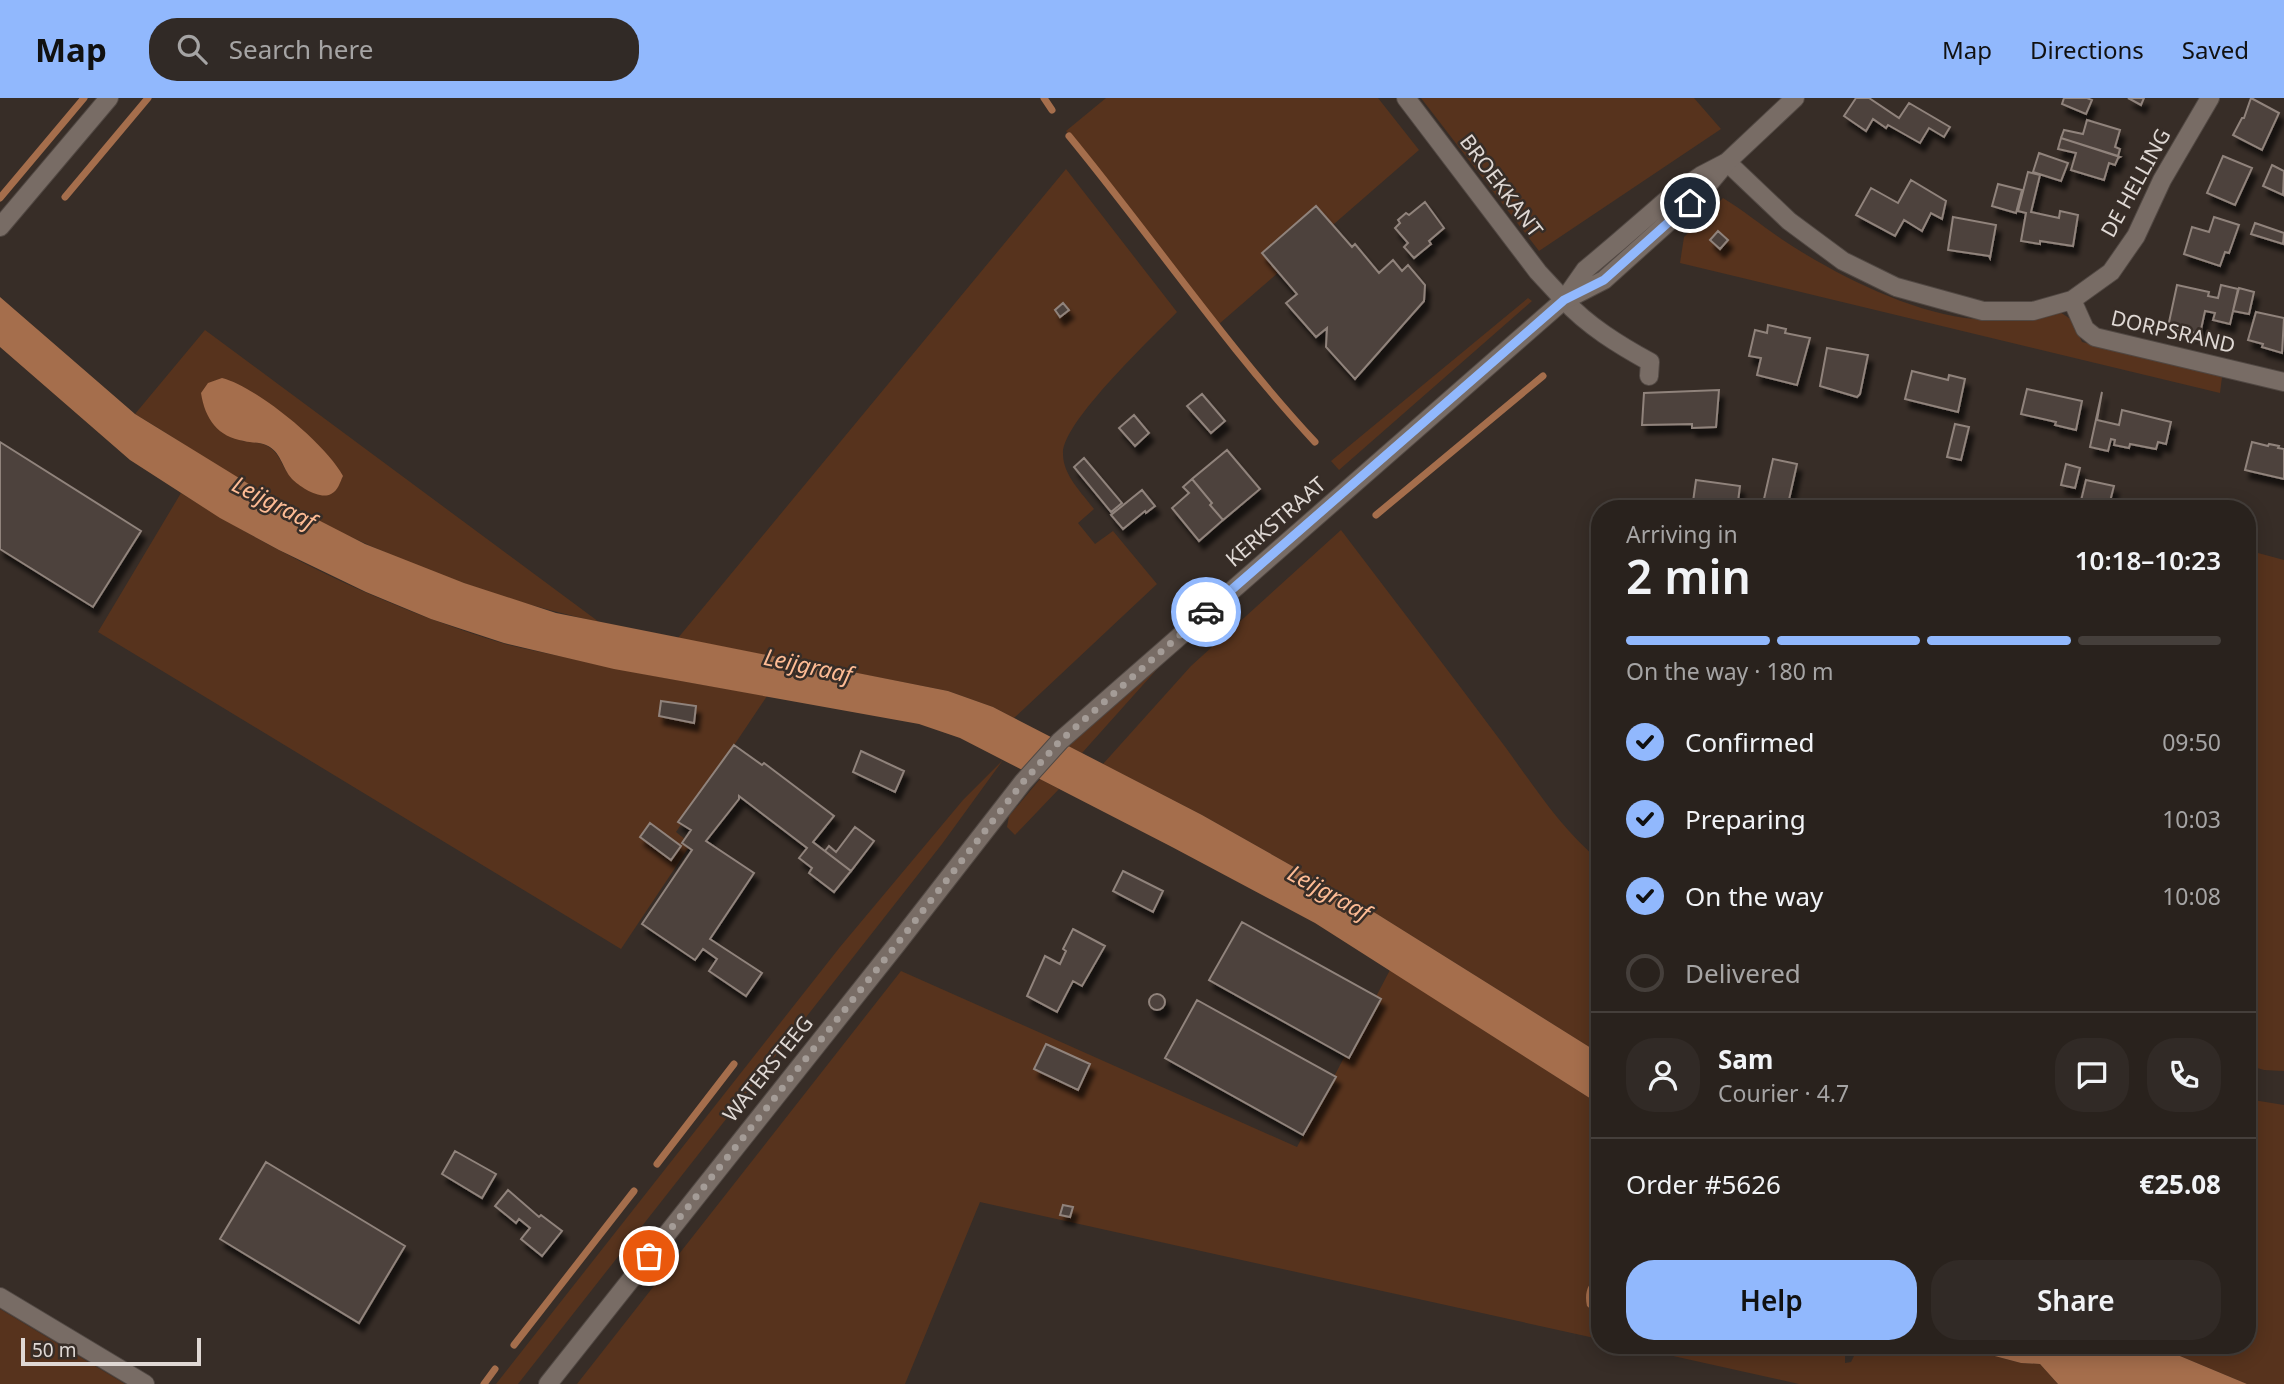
<!DOCTYPE html>
<html lang="en">
<head>
<meta charset="utf-8">
<style>
	:root { --surface:#29221d; --page:#312a26; --text:#f1f3f6; --muted:#a5a4a4; --line:#453f3b; --accent:#91b8fd }
	body { margin:0; font-family:"Noto Sans",sans-serif; background:var(--page); color:var(--text); height:100vh; display:flex; flex-direction:column; font-size:26px; white-space:nowrap }
	* { box-sizing:border-box; margin:0 }
	p { font-size:23px; color:var(--muted) }
	.icon { flex:none; width:38px; height:38px; fill:none; stroke:currentColor; stroke-width:2; stroke-linecap:round; stroke-linejoin:round }
	.map { position:relative; flex:1; overflow:hidden }
	.drawer { position:absolute; left:1591px; top:402px; width:665px; height:854px; display:flex; flex-direction:column; background:var(--surface); border-radius:28px; box-shadow:0 4px 18px #0003,0 0 0 2px var(--line) }
	.drawer>* { flex:none }
	.scale { position:absolute; left:21px; bottom:18px; width:180px; box-sizing:border-box; padding-left:7px; border:4px solid #dfd8d4; border-top:0; font-size:19px; line-height:24px; white-space:nowrap; color:#dfd8d4; -webkit-text-stroke:5px #372d27; paint-order:stroke }
	.pin { position:absolute; display:grid; place-items:center; width:60px; height:60px; color:#fff; margin:-30px; border:4px solid #fff; border-radius:50%; box-shadow:0 2px 7px #0007 }
	.courier { position:absolute; display:grid; place-items:center; width:70px; height:70px; margin:-35px; border:5px solid #91b8fd; border-radius:50%; background:#fff; color:#222; box-shadow:0 2px 9px #0007 }
	.summary em { font-style:normal; font-weight:600 }
	.summary div { display:flex; flex-direction:column-reverse }
	.summary { display:flex; align-items:center; justify-content:space-between; height:119px; padding:0 35px }
	h1 { font-size:46px; font-weight:600; line-height:52px }
	.bar { display:grid; grid-template-columns:repeat(4,1fr); gap:10px 7px; align-content:center; height:84px; padding:0 35px }
	.bar i { height:9px; border-radius:5px; background:var(--line) }
	.bar .current { background:var(--accent) }
	.bar p { grid-column:span 4 }
	.line { display:flex; align-items:center; gap:18px; padding:0 35px; border-top:2px solid var(--line) }
	.line div { flex:1 }
	.round { display:grid; place-items:center; flex:none; width:74px; height:74px; border-radius:28px; background:var(--page) }
	ol { padding:0 35px; list-style:none }
	li { display:flex; align-items:center; gap:21px; height:77px }
	li p { margin-inline-start:auto }
	li .icon { padding:7px; border-radius:50%; background:var(--accent); color:#111; stroke-width:4 }
	li:last-child { color:var(--muted) }
	li i { width:38px; height:38px; border:4px solid var(--line); border-radius:50% }
	.action { display:flex; gap:14px; margin-top:auto; padding:14px 35px }
	.action a { flex:1; height:80px; border-radius:28px; background:var(--accent); color:#111; font-size:28px; font-weight:600; line-height:80px; text-align:center }
	.action a+a { background:var(--page); color:var(--text) }
	header { display:flex; align-items:center; gap:42px; box-sizing:border-box; height:98px; padding:0 35px; background:var(--accent); color:#111 }
	header strong { font-size:33px }
	nav { display:flex; gap:38px; margin-inline-start:auto; font-size:24px }
	.search { width:490px; height:63px; background:var(--page); display:flex; align-items:center; gap:18px; box-sizing:border-box; padding:0 24px; border-radius:28px; color:var(--muted); font-size:26px }
	.map>svg:first-child { display:block }
	.green { fill:#57331d; fill-rule:evenodd }
	.water { fill:#a56e4c }
	.lines { fill:none; stroke-linecap:round; stroke-linejoin:round }
	.stream { stroke:#a56e4c; stroke-width:7 }
	.building { fill:#4d423c; stroke:#90837c; stroke-width:2; filter:url(#shadow) }
	.street-casing { stroke:#514843; stroke-width:20 }
	.secondary-casing { stroke:#514843; stroke-width:20 }
	.street { stroke:#786c65; stroke-width:18 }
	.secondary { stroke:#786c65; stroke-width:18 }
	.done { stroke:#a49c97; stroke-width:7; stroke-dasharray:0 12.6 }
	.route { stroke:#91b8fd; stroke-width:9 }
	.labels { text-anchor:middle; stroke-width:5; stroke-linejoin:round; paint-order:stroke }
	.street-label { font-size:21px; fill:#dfd8d4; stroke:#372d27 }
	.water-label { font-size:23px; font-style:italic; fill:#febc95; stroke:#372d27 }
</style>
</head>
<body>
<header>
<strong>Map</strong>
<div class="search"><svg class="icon" aria-label="search" viewBox="0 0 24 24"><circle cx="10" cy="10" r="6"/><path d="M15 15l6 6"/></svg>Search here</div>
<nav><a>Map</a><a>Directions</a><a>Saved</a></nav>
</header>
<div class="map">
<svg width="2284" height="1286" viewBox="0 0 2284 1286">
	<defs>
		<filter id="shadow"><feDropShadow dx="4.5" dy="8" stdDeviation="2" flood-color="#0009"/></filter>
	</defs>
	<rect width="100%" height="100%" fill="#372d27"/>
	<path class="green" d="M1106,0H1378L1419,52L1219,226L1066,33Z
		M1421,0H1694L1721,31L1539,153Z
		M1066,71L1177,214C1154,238 1061,325 1063,356C1063,377 1082,395 1094,411L1078,425L1095,446L1113,433L1157,486L1014,620L993,609L948,593L678,540Z
		M1723,100C1743,112 1761,127 1780,140C1832,175 1912,216 1975,221C2004,223 2031,220 2060,214L2072,222L2082,244L2222,279L2220,295L1680,165L1684,139Z
		M1528,200L1532,203L1339,372L1331,363Z
		M205,232L599,524C478,498 361,449 253,389C213,366 175,340 135,316ZM201,295L331,396C313,399 295,386 285,371C280,362 278,355 269,349C262,344 251,344 242,343Z
		M181,395C280,458 389,511 502,545C522,551 543,554 564,559C631,575 699,586 767,598L676,734L691,746L621,851L98,534Z
		M1341,432C1393,501 1446,569 1497,638C1529,680 1558,729 1599,762V955L1377,816L1202,717L1103,666L1191,568Z
		M2247,452L2284,462V973L2264,972L2247,967Z
		M1167,560L1082,655L1068,648Z
		M1003,662L942,746L518,1286H496L840,849L963,702Z
		M1040,681L1059,691L1015,737L1007,729L1009,718Z
		M1390,872L1599,1006V1176L1592,1182L1587,1208L1599,1219V1241L980,1104L905,1286H577L901,873L1297,1049Z
		M2247,1001L2284,1007V1286H2247L2156,1248H2247Z
		M0,1211L125,1286H0Z
		M1628,1248H1845V1265L1851,1264L1859,1248H1957L2021,1265L2040,1266L2058,1286H1799Z"/>
	<path class="water" d="M0,199L135,316L252,388L365,446L464,485L556,515L948,593L993,609L1202,717L1377,816L1599,955V1006L1315,825L1172,749L960,640L919,626L614,571L504,545L431,521L366,494L279,452L220,420L130,362L0,249Z
		M222,280C257,289 326,346 343,378C340,384 338,393 331,396C320,402 300,389 292,381C282,370 281,353 266,347C260,344 251,345 244,343C218,339 205,321 201,295L208,285Z
		M1599,1176V1219L1587,1208C1584,1194 1588,1185 1599,1176Z
		M1957,1248H2156L2247,1286H2058L2040,1266L2021,1265Z"/>
	<g class="lines">
		<path class="stream" d="M1044,0L1052,12
			M1069,38C1152,139 1226,248 1315,344
			M65,99L148,0
			M0,100L84,0
			M1376,417L1543,278
			M657,1066L734,966
			M514,1247L634,1093
			M484,1286L495,1271"/>
	</g>
	<path class="building" d="M1856,0H1869L1899,20L1909,5L1950,29L1944,39L1929,30L1920,45L1888,27L1886,30L1873,21L1866,33L1844,18Z
		M2064,0H2087L2092,2L2086,16L2062,6Z
		M2128,0H2144L2141,7Z
		M2251,0L2279,15L2262,52L2233,37L2242,20H2244Z
		M2087,22L2120,32L2115,49L2120,51L2118,58L2061,40L2064,32L2083,36Z
		M2061,40L2120,59L2118,60L2115,67L2109,65L2104,82L2071,72L2076,55L2058,51Z
		M2039,55L2068,65L2061,83L2033,74Z
		M2223,58L2252,70L2235,107L2207,95Z
		M2272,67L2284,73L2283,97L2263,88Z
		M2028,74L2040,77L2031,114L2059,120L2060,113L2078,117L2073,148L2040,143V146L2021,143L2026,115L2018,113Z
		M1911,82L1946,103L1942,121L1931,115L1922,133L1904,122L1895,138L1856,117L1871,90L1898,105Z
		M1998,86L2022,92L2016,115L1992,108Z
		M1425,104L1444,130L1429,143L1431,146L1414,160L1404,149L1408,145L1395,130L1400,125L1398,122L1406,115L1409,117Z
		M1316,108L1352,149L1355,146L1379,175L1393,162L1402,173L1408,167L1425,187L1424,203L1355,281L1326,249L1327,230L1316,239L1286,205L1297,196L1262,155Z
		M1953,119L1996,127L1990,160L1989,158L1948,152Z
		M2214,119L2239,127L2229,155L2225,154L2220,168L2184,156L2192,129L2209,134Z
		M2255,125L2284,135L2283,146L2251,136Z
		M1718,133L1728,142L1720,151L1710,142Z
		M2177,187L2209,194L2208,198L2218,200L2221,187L2238,191L2230,226L2213,222L2215,215L2205,213L2200,236L2168,229Z
		M2239,190L2254,194L2249,216L2233,213Z
		M1063,205L1069,212L1060,219L1055,212Z
		M2256,214L2284,220L2282,255L2262,249L2263,246L2248,242Z
		M1768,227L1786,231L1785,235L1810,240L1797,287L1757,277L1761,260L1749,258L1755,232L1767,235Z
		M1827,250L1868,257L1860,296L1857,299L1820,288Z
		M1912,273L1948,282L1949,277L1965,281L1958,314L1905,301Z
		M2027,291L2082,303L2076,332L2055,327L2056,324L2021,316Z
		M1719,292L1716,329L1692,330V326L1642,327L1644,295Z
		M2102,294L2097,322L2119,327L2122,312L2171,324L2166,346L2158,344L2156,351L2130,346L2129,350L2114,347L2115,342L2111,341L2108,353L2090,349Z
		M1202,296L1225,323L1211,335L1187,308Z
		M1134,317L1149,335L1135,348L1119,330Z
		M1955,326L1969,329L1961,362L1947,359Z
		M0,344L141,433L93,509L0,451Z
		M2252,344L2268,348L2269,346L2279,348L2278,350L2284,351V381L2245,372Z
		M1227,352L1260,391L1223,422L1210,407L1212,405L1192,381Z
		M1084,360L1122,405L1111,414L1074,369Z
		M1773,361L1797,366L1788,406L1764,401Z
		M2066,366L2080,370L2075,390L2061,387Z
		M1192,381L1212,405L1210,407L1223,422L1199,443L1172,410L1189,395L1183,389Z
		M1696,382L1740,388L1737,411H1692Z
		M2086,382L2114,388L2108,411H2079Z
		M1142,392L1155,408L1146,415L1145,413L1123,431L1111,417Z
		M661,603L696,608L694,625L659,618Z
		M734,647L762,667L764,665L834,718L813,744L851,773L834,794L809,775L812,770L799,760L807,750L739,698V701L706,743L754,775L710,841L762,875L746,898L709,873L717,861L703,851L695,862L642,826L692,752L682,745L691,732L678,724Z
		M861,653L904,673L895,694L853,674Z
		M650,725L681,748L671,762L640,739Z
		M855,729L874,743L851,773L825,753L829,748L836,754Z
		M1123,773L1163,793L1153,814L1113,793Z
		M1242,824L1381,901L1349,960L1209,882Z
		M1073,831L1105,848L1082,888L1073,883L1057,914L1027,898L1045,858L1060,866L1066,853L1063,851Z
		M1149 904a8 8 0 1 1 16 0a8 8 0 1 1-16 0Z
		M1197,902L1336,979L1303,1037L1165,960Z
		M1046,946L1090,966L1078,992L1034,971Z
		M455,1053L496,1076L482,1100L442,1076Z
		M266,1064L405,1148L359,1225L220,1141Z
		M508,1092L539,1119L541,1117L562,1133L542,1158L521,1141L530,1130L519,1121L516,1125L495,1108Z
		M1063,1107L1073,1109L1070,1119L1060,1117Z"/>
	<g class="lines">
		<defs>
			<path id="street" d="M1727,64L1789,123L1843,163L1896,189L1983,213H2033L2072,202L2111,174L2136,138L2162,82L2210,0
				M0,129L109,0
				M1564,202C1588,228 1619,247 1650,264L1649,278
				M2072,202L2085,231L2095,239L2284,284
				M0,1199L145,1286"/>
			<path id="secondary" d="M1406,0L1538,174L1564,202
				M1567,201L1604,182L1702,94L1727,64L1795,0
				M548,1286L897,846L1023,684L1060,643L1564,202L1585,172L1617,145L1670,99L1702,77L1727,64"/>
		</defs>
		<use href="#street" class="street-casing"/>
		<use href="#secondary" class="secondary-casing"/>
		<use href="#street" class="street"/>
		<use href="#secondary" class="secondary"/>
	</g>
	<g class="lines">
		<path class="done" d="M649,1158L897,846L1023,684L1060,643L1206,514"/>
		<path class="route" d="M1206,514L1564,202L1604,182L1690,105"/>
	</g>
	<g class="labels">
		<g class="street-label">
			<text transform="translate(2136 85) rotate(-61)" y="7">DE HELLING</text>
			<text transform="translate(1501 88) rotate(53)" y="7">BROEKKANT</text>
			<text transform="translate(2173 234) rotate(13)" y="7">DORPSRAND</text>
			<text transform="translate(1276 424) rotate(-41)" y="7">KERKSTRAAT</text>
			<text transform="translate(768 971) rotate(-51)" y="7">WATERSTEEG</text>
		</g>
		<g class="water-label">
			<text transform="translate(274 405) rotate(27)" y="8">Leijgraaf</text>
			<text transform="translate(808 568) rotate(12)" y="8">Leijgraaf</text>
			<text transform="translate(1329 795) rotate(29)" y="8">Leijgraaf</text>
		</g>
	</g>
</svg>
<div class="scale">50 m</div>
<div class="pin" style="left:649px;top:1158px;background:#ea580c"><svg class="icon" aria-label="bag" viewBox="0 0 24 24"><path d="M5 8h14l-1 12H6zM9 8a3 3 0 0 1 6 0"/></svg></div>
<div class="pin" style="left:1690px;top:105px;background:#1f2937"><svg class="icon" aria-label="home" viewBox="0 0 24 24"><path d="M3 11l9-7 9 7M6 9v11h12V9"/></svg></div>
<div class="courier" style="left:1206px;top:514px"><svg class="icon" aria-label="car" viewBox="0 0 24 24"><path d="M5 17H2v-5l4-1 3-4h7l3 4 3 1v5h-3M9 17h6M6 11h13"/><circle cx="7" cy="17" r="2"/><circle cx="17" cy="17" r="2"/></svg></div>
<section class="drawer">
<div class="summary"><div><h1>2 min</h1><p>Arriving in</p></div><em>10:18–10:23</em></div>
<div class="bar"><i class="current"></i><i class="current"></i><i class="current"></i><i></i><p>On the way · 180 m</p></div>
<ol>
<li><svg class="icon" aria-label="check" viewBox="0 0 24 24"><path d="M5 12l5 5 9-10"/></svg>Confirmed<p>09:50</p></li>
<li><svg class="icon" aria-label="check" viewBox="0 0 24 24"><path d="M5 12l5 5 9-10"/></svg>Preparing<p>10:03</p></li>
<li><svg class="icon" aria-label="check" viewBox="0 0 24 24"><path d="M5 12l5 5 9-10"/></svg>On the way<p>10:08</p></li>
<li><i></i>Delivered</li>
</ol>
<div class="line" style="height:126px"><a class="round"><svg class="icon" aria-label="person" viewBox="0 0 24 24"><circle cx="12" cy="8" r="4"/><path d="M4 21q1-7 8-7t8 7"/></svg></a><div><b>Sam</b><p>Courier · 4.7</p></div><a class="round"><svg class="icon" aria-label="chat" viewBox="0 0 24 24"><path d="M4 5h16v11H9l-5 4z"/></svg></a><a class="round"><svg class="icon" aria-label="phone" viewBox="0 0 24 24"><path d="M5 4h4l2 5-3 2q2 4 5 5l2-3 5 2v4C11 20 4 13 5 4z"/></svg></a></div>
<div class="line" style="height:91px"><div>Order #5626</div><b>€25.08</b></div>
<div class="action"><a>Help</a><a>Share</a></div>
</section>
</div>
</body>
</html>
